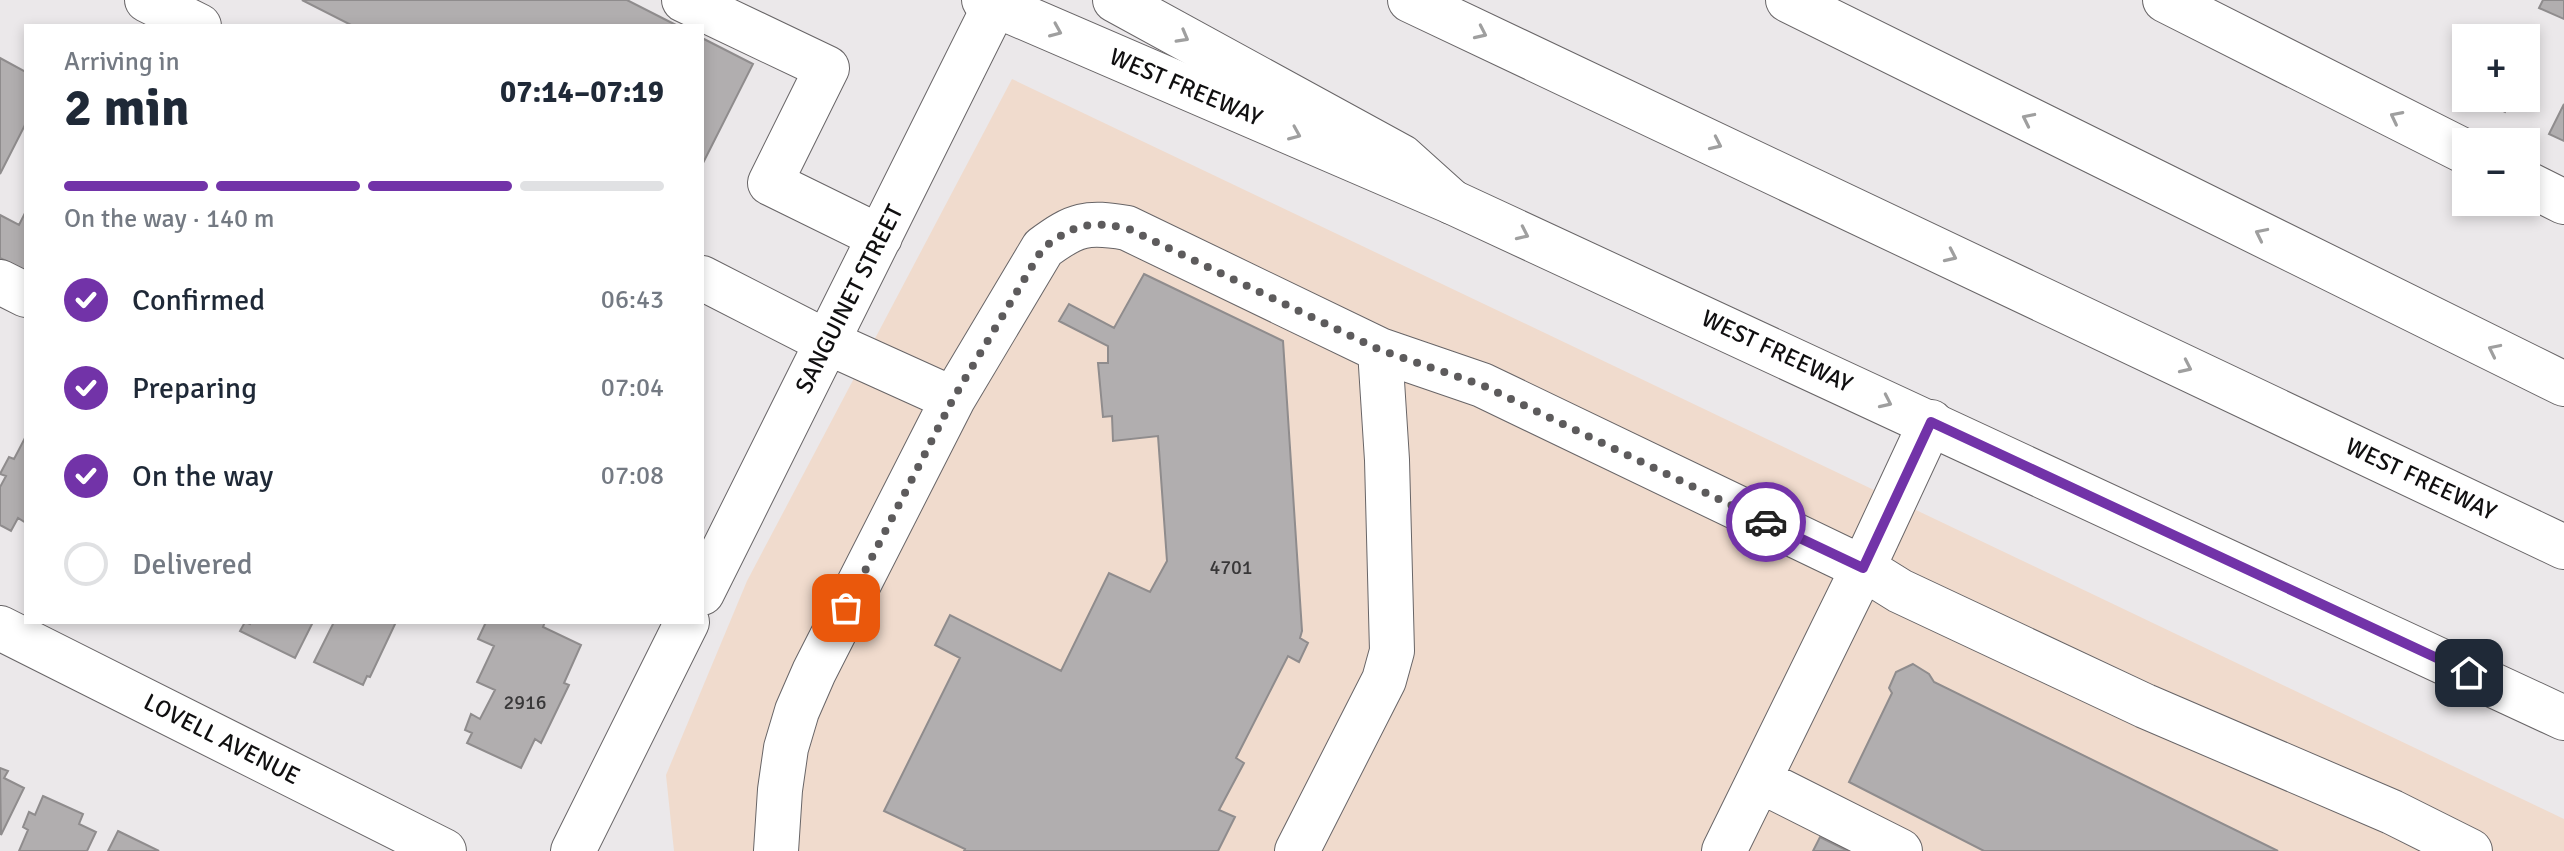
<!DOCTYPE html>
<html lang="en">
<head>
<meta charset="utf-8">
<style>
	:root { --surface:#fff; --page:#f2f2f3; --text:#1f2937; --muted:#747a83; --line:#e0e1e3; --accent:#7233a8 }
	body { margin:0; font-family:Signika,sans-serif; background:var(--page); color:var(--text); height:100vh; display:flex; flex-direction:column; font-size:30px; white-space:nowrap }
	* { box-sizing:border-box; margin:0 }
	p { font-size:26px; color:var(--muted) }
	.icon { flex:none; width:44px; height:44px; fill:none; stroke:currentColor; stroke-width:2; stroke-linecap:round; stroke-linejoin:round }
	.map { position:relative; flex:1; overflow:hidden }
	.details { position:absolute; left:24px; top:24px; width:680px; height:600px; display:flex; flex-direction:column; background:var(--surface); border-radius:0px; box-shadow:0 4px 12px #0003 }
	.details>* { flex:none }
	.controls { position:absolute; left:2452px; top:24px; display:grid; gap:16px }
	.controls a { display:grid; place-items:center; width:88px; height:88px; border-radius:0px; background:var(--surface); box-shadow:0 4px 12px #0003; font-size:40px }
	.pin { position:absolute; display:grid; place-items:center; width:68px; height:68px; color:#fff; margin:-34px; border-radius:16px; box-shadow:0 4px 12px #0006 }
	.courier { position:absolute; display:grid; place-items:center; width:80px; height:80px; margin:-40px; border:6px solid #7233a8; border-radius:50%; background:#fff; color:#222; box-shadow:0 2px 10px #0007 }
	.overview em { font-style:normal; font-weight:700 }
	.overview div { display:flex; flex-direction:column-reverse }
	.overview { display:flex; align-items:center; justify-content:space-between; height:136px; padding:0 40px }
	h1 { font-size:52px; font-weight:700; line-height:60px }
	.bar { display:grid; grid-template-columns:repeat(4,1fr); gap:12px 8px; align-content:center; height:96px; padding:0 40px }
	.bar i { height:10px; border-radius:6px; background:var(--line) }
	.bar .active { background:var(--accent) }
	.bar p { grid-column:span 4 }
	ol { padding:0 40px; list-style:none }
	li { display:flex; align-items:center; gap:24px; height:88px }
	li p { margin-inline-start:auto }
	li .icon { padding:8px; border-radius:50%; background:var(--accent); color:#fff; stroke-width:4 }
	li:last-child { color:var(--muted) }
	li i { width:44px; height:44px; border:4px solid var(--line); border-radius:50% }
	.map>svg:first-child { display:block }
	.commercial { fill:#f0dbcd }
	.building { fill:#b1aeaf; stroke:#8f8c8d; stroke-width:2 }
	.lines { fill:none; stroke-linecap:round; stroke-linejoin:round }
	.minor-casing { stroke:#686567; stroke-width:46 }
	.major-casing { stroke:#686567; stroke-width:46 }
	.highway-casing { stroke:#686567; stroke-width:46 }
	.minor { stroke:#fff; stroke-width:44 }
	.major { stroke:#fff; stroke-width:44 }
	.highway { stroke:#fff; stroke-width:44 }
	.oneway { stroke:#9f9f9f }
	.done { stroke:#5d5b5c; stroke-width:8; stroke-dasharray:0 14.4 }
	.route { stroke:#7233a8; stroke-width:10 }
	.labels { text-anchor:middle; stroke-width:7; stroke-linejoin:round; paint-order:stroke }
	.number-label { font-size:20px; fill:#383738 }
	.street-label { font-size:24px; fill:#100f10; stroke:#fff }
</style>
</head>
<body>
<div class="map">
<svg width="2564" height="851" viewBox="0 0 2564 851">
	<rect width="100%" height="100%" fill="#ebe8ea"/>
	<path class="commercial" d="M1012,79L2564,819V851H674L666,775L747,581Z"/>
	<path class="building" d="M302,0H627L678,26H353Z
		M2543,0H2564V19L2539,8Z
		M702,38L753,64L702,165Z
		M0,58L26,72V123L0,174Z
		M2476,98H2511L2505,112Z
		M2564,104V141L2549,134Z
		M26,211V271L0,258V215L19,225Z
		M1144,274L1283,341L1302,631L1300,638L1308,643L1299,662L1288,656L1236,758L1244,763L1219,810L1235,817L1218,851H964L965,849L884,811L960,658L935,645L950,615L1061,671L1109,573L1150,592L1167,561L1158,436L1113,441L1112,416L1103,417L1098,363H1108V346L1059,321L1069,304L1114,328Z
		M26,436V523L18,518L11,531L0,525V487L6,476L0,474L9,457L14,459Z
		M245,622L250,624L251,622H313L295,658L240,631Z
		M334,622H396L370,677L367,676L363,685L314,662Z
		M486,622H545L543,627L581,645L564,683L569,685L541,743L535,739L521,768L467,743L472,733L465,730L471,714L480,719L495,690L477,682L494,646L478,639Z
		M1913,664L1929,674L1934,682L2278,851H1984L1849,782L1892,693L1889,688L1896,672Z
		M0,768L8,771L4,778L24,788L1,835Z
		M43,796L83,814L79,824L96,832L87,851H19L28,830L23,827L29,812L35,815Z
		M118,831L159,851H108Z
		M1820,837L1848,851H1813Z"/>
	<g class="lines">
		<defs>
			<path id="minor" d="M147,0L199,26
				M684,0L827,68L770,183L880,237
				M702,278L827,342L953,399
				M0,282L26,295
				M1931,422L1863,568L1900,591L2145,706L2392,812L2470,851
				M702,593L995,5
				M0,628L444,851
				M1759,780L1900,851
				M573,851L687,622
				M776,851L780,790L786,748L797,711L814,672L953,399L1043,248C1075,224 1087,221 1127,228L1380,350L1482,385L1863,568L1724,851
				M1297,851L1384,680L1392,651L1387,460L1380,350"/>
			<path id="major" d="M984,0L1452,202L2564,718
				M2165,0L2466,152
				M2526,183L2564,202"/>
			<path id="highway" d="M1115,0L1402,157L1452,202
				M1410,0L2564,547
				M1788,0L2564,384"/>
		</defs>
		<use href="#minor" class="minor-casing"/>
		<use href="#major" class="major-casing"/>
		<use href="#highway" class="highway-casing"/>
		<use href="#minor" class="minor"/>
		<use href="#major" class="major"/>
		<use href="#highway" class="highway"/>
	</g>
	<defs><path id="oneway-chevron" d="M-2-3.5L2.5 0L-2 3.5" fill="none" stroke-width="1.6" stroke-linecap="round" stroke-linejoin="round" transform="scale(2)"/></defs>
	<g class="oneway">
		<use href="#oneway-chevron" transform="translate(1056 31) rotate(23)"/>
		<use href="#oneway-chevron" transform="translate(1481 33) rotate(25)"/>
		<use href="#oneway-chevron" transform="translate(1183 37) rotate(29)"/>
		<use href="#oneway-chevron" transform="translate(2396 117) rotate(-153)"/>
		<use href="#oneway-chevron" transform="translate(2028 119) rotate(-154)"/>
		<use href="#oneway-chevron" transform="translate(1295 134) rotate(23)"/>
		<use href="#oneway-chevron" transform="translate(1716 144) rotate(25)"/>
		<use href="#oneway-chevron" transform="translate(1523 234) rotate(25)"/>
		<use href="#oneway-chevron" transform="translate(2261 234) rotate(-154)"/>
		<use href="#oneway-chevron" transform="translate(1951 256) rotate(25)"/>
		<use href="#oneway-chevron" transform="translate(2494 350) rotate(-154)"/>
		<use href="#oneway-chevron" transform="translate(2186 367) rotate(25)"/>
		<use href="#oneway-chevron" transform="translate(1886 402) rotate(25)"/>
	</g>
	<g class="lines">
		<path class="done" d="M846,608L953,399L1043,248C1076,224 1087,221 1127,228L1380,350L1482,385L1766,522"/>
		<path class="route" d="M1766,522L1863,568L1931,422L2469,673"/>
	</g>
	<g class="labels">
		<g class="number-label">
			<text x="1231" y="574">4701</text>
			<text x="525" y="709">2916</text>
		</g>
		<g class="street-label">
			<text transform="translate(1186 87) rotate(23)" y="8">WEST FREEWAY</text>
			<text transform="translate(849 299) rotate(-63)" y="8">SANGUINET STREET</text>
			<text transform="translate(1777 351) rotate(25)" y="8">WEST FREEWAY</text>
			<text transform="translate(2421 479) rotate(25)" y="8">WEST FREEWAY</text>
			<text transform="translate(222 739) rotate(27)" y="8">LOVELL AVENUE</text>
		</g>
	</g>
</svg>
<div class="controls">
<a>+</a>
<a>−</a>
</div>
<div class="pin" style="left:846px;top:608px;background:#ea580c"><svg class="icon" aria-label="bag" viewBox="0 0 24 24"><path d="M5 8h14l-1 12H6zM9 8a3 3 0 0 1 6 0"/></svg></div>
<div class="pin" style="left:2469px;top:673px;background:#1f2937"><svg class="icon" aria-label="home" viewBox="0 0 24 24"><path d="M3 11l9-7 9 7M6 9v11h12V9"/></svg></div>
<div class="courier" style="left:1766px;top:522px"><svg class="icon" aria-label="car" viewBox="0 0 24 24"><path d="M5 17H2v-5l4-1 3-4h7l3 4 3 1v5h-3M9 17h6M6 11h13"/><circle cx="7" cy="17" r="2"/><circle cx="17" cy="17" r="2"/></svg></div>
<section class="details">
<div class="overview"><div><h1>2 min</h1><p>Arriving in</p></div><em>07:14–07:19</em></div>
<div class="bar"><i class="active"></i><i class="active"></i><i class="active"></i><i></i><p>On the way · 140 m</p></div>
<ol>
<li><svg class="icon" aria-label="check" viewBox="0 0 24 24"><path d="M5 12l5 5 9-10"/></svg>Confirmed<p>06:43</p></li>
<li><svg class="icon" aria-label="check" viewBox="0 0 24 24"><path d="M5 12l5 5 9-10"/></svg>Preparing<p>07:04</p></li>
<li><svg class="icon" aria-label="check" viewBox="0 0 24 24"><path d="M5 12l5 5 9-10"/></svg>On the way<p>07:08</p></li>
<li><i></i>Delivered</li>
</ol>
</section>
</div>
</body>
</html>
